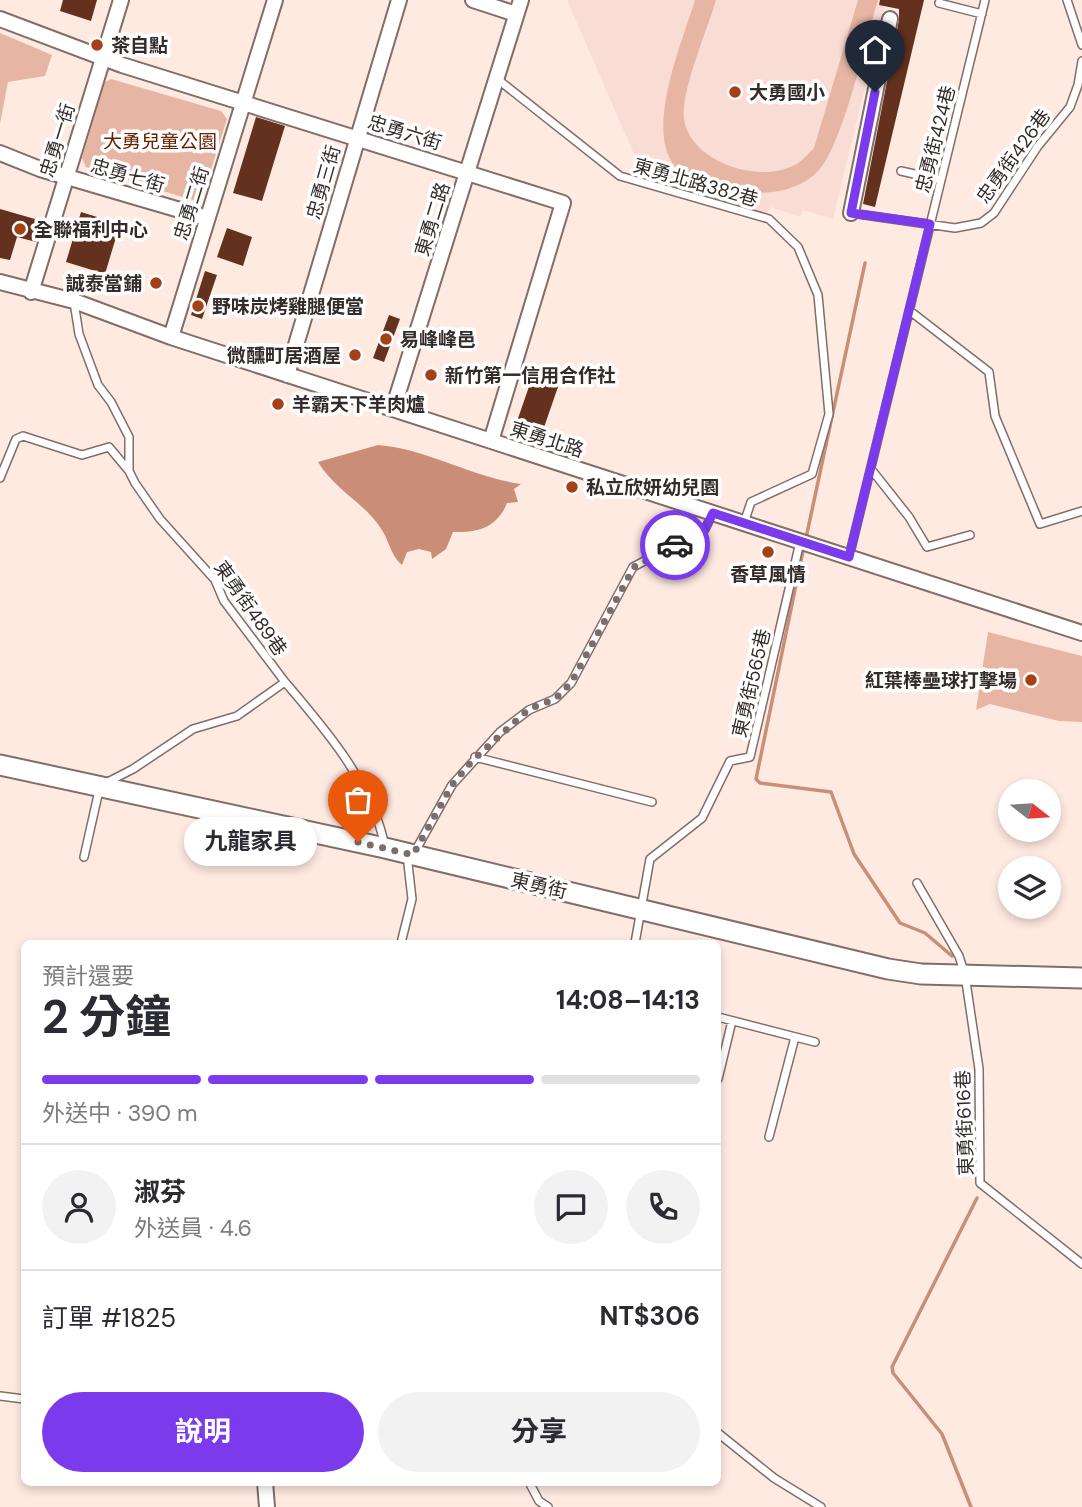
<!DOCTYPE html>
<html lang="zh-TW">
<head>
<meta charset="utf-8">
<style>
	:root { --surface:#fff; --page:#f2f2f3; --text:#2b2b33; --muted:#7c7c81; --line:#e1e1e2; --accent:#7c3aed }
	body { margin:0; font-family:"DM Sans","Noto Sans TC",sans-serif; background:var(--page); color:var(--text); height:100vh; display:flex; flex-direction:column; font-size:26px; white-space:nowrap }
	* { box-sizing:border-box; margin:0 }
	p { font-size:23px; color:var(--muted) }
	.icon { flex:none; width:38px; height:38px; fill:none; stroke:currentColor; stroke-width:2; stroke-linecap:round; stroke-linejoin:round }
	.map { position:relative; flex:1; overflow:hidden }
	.drawer { position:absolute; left:21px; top:940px; width:700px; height:546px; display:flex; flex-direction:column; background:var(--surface); border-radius:10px; box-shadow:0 4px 10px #0003 }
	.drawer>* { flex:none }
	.needle { width:46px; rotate:107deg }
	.controls { position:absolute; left:998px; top:779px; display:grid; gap:14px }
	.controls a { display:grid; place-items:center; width:63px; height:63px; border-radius:50%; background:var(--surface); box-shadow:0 4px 10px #0003; font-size:35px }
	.pin { position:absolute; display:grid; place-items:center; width:60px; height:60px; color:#fff; margin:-72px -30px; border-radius:50% 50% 50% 0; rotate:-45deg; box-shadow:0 0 7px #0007 }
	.pin .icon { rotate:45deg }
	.courier { position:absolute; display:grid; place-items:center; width:70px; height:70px; margin:-35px; border:5px solid #7c3aed; border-radius:50%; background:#fff; color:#222; box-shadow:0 2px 9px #0007 }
	.bubble { position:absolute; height:49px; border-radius:24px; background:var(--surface); box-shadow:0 4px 10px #0003; font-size:23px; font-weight:700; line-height:49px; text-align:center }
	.headline em { font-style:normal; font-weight:700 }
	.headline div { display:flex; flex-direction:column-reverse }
	.headline { display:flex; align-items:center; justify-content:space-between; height:119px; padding:0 21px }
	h1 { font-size:46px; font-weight:700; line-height:52px }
	.bar { display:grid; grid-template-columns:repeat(4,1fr); gap:10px 7px; align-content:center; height:84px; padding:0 21px }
	.bar i { height:9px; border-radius:5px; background:var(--line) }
	.bar .current { background:var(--accent) }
	.bar p { grid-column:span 4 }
	.line { display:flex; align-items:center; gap:18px; padding:0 21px; border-top:2px solid var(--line) }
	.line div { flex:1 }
	.round { display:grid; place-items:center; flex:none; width:74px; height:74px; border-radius:37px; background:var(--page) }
	.button { display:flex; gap:14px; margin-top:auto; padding:14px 21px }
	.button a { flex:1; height:80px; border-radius:42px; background:var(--accent); color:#fff; font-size:28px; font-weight:700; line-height:80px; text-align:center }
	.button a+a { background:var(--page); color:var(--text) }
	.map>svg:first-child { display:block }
	.built { fill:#f9dcd3 }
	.green { fill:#e7b5a3 }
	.water { fill:#c98d78 }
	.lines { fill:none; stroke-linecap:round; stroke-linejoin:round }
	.stream { stroke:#c98d78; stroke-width:3.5 }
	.building { fill:#64311e }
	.lane-casing { stroke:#816e68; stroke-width:10 }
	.street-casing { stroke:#816e68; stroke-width:18 }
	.secondary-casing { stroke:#816e68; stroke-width:23 }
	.lane { stroke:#fff; stroke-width:7 }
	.street { stroke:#fff; stroke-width:14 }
	.secondary { stroke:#fff; stroke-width:19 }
	.done { stroke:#7b6e6a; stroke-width:7; stroke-dasharray:0 12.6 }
	.route { stroke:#7c3aed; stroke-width:9 }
	.poi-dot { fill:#a64016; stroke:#fff; stroke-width:2.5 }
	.labels { text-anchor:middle; stroke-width:7; stroke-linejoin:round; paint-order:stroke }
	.poi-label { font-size:19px; font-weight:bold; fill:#342c2a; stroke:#fff; text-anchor:start }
	.street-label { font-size:19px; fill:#342c2a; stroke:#fff }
	.park-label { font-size:19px; fill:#672000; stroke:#fff }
</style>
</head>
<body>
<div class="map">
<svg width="1082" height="1507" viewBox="0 0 1082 1507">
	<rect width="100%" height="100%" fill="#ffeae2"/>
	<path class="built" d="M567,0H886L833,219L803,210L800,217L771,207L766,214L647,184Z"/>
	<path class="green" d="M695,0H716C708,28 680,93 684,119C690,163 763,186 798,163C804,159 809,153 814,148L858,0H878C866,39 843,144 819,170C800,191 767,196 740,191C721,187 696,184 680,171C640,138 683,41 695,0Z
		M0,33L52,55L45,76L8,82L0,124Z
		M111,79L221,111L227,119L202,198L195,201L86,167L82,158L105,82Z
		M988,632L1082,656V722L1059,721L990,704L976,710Z"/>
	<path class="water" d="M378,445C428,449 471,477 521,484L514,489L518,502L507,503C497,528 477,533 453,532L446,549L432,559L431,552L419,549L407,552L402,565C390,555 389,539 380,527C363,502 336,491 318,462Z"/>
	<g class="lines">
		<path class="stream" d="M806,538L865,263
			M804,546L756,779L760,783L831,792L854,854L900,923L925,933L952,956
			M971,1507L942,1434L893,1373L892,1367L977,1198"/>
	</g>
	<path class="building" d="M63,0H97L91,21L60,11Z
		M880,0H924L875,207L863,204L899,20V9L879,5Z
		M256,117L285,126L262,201L233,193Z
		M0,209L42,221L36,242L17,237L10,260L0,258Z
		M81,212L120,224L105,274L66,262Z
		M227,228L252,237L243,266L217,257Z
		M205,271L217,275L202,319L191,315Z
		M389,315L400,319L384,362L373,358Z
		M533,375L559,384L541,436L515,427Z"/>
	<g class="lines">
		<defs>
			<path id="lane" d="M1067,0L1082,45
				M939,3L982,14
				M496,78L620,176L769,219L798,247L818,295L829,414L812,474L751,502L744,523
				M901,171L941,180
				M851,213L955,228L981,223L994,213L1038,146L1070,107L1078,85L1082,61
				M74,302L79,334L98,385L111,402L129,437V471L135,483L160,519L215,580L224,601L285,682L237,716L193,729L133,769L100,786L84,857
				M910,311L989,372L995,416L1040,524L1082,511
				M871,469L909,517L927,547L970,535
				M0,478L16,439L23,436L82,455L109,447L129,471
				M849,557L985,0
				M285,682C325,729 373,784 385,847
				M475,757L652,802
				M917,883L959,956L965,975L979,1069L980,1183L1082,1264
				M401,943L412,899L408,864L452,785L500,732L529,710L555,699L571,683L633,567L705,529L713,513
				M635,943L650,859L702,818L730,761L750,757L800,542
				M718,1017L815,1042
				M718,1079L732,1021
				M769,1137L795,1037
				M0,1396L24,1399
				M718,1433L774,1478L821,1507
				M529,1482L539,1501L548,1507"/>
			<path id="street" d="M473,0L516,14
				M0,19L122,65L563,203L491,441
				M0,153L40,169L207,218
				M851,213L890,19
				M0,282L74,301L171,337L1082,633
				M31,292L121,0
				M171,337L275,0
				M287,375L399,0
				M393,409L521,0
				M265,1482L267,1507"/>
			<path id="secondary" d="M0,765L385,848L888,969L921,974L1082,978"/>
		</defs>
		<use href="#lane" class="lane-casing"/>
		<use href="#street" class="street-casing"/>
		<use href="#secondary" class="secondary-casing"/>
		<use href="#lane" class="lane"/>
		<use href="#street" class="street"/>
		<use href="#secondary" class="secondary"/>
	</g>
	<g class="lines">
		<path class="done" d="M358,842L413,855L452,785L472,761L529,709L555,699L571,683L634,567L675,545"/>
		<path class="route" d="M675,545L705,529L713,513L849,557L930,224L851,213L875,92"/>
	</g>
	<g class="poi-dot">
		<circle cx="97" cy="45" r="7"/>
		<circle cx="735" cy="92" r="7"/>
		<circle cx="20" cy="229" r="7"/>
		<circle cx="156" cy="283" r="7"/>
		<circle cx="198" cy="306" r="7"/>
		<circle cx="386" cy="339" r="7"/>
		<circle cx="355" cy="355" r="7"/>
		<circle cx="431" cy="375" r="7"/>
		<circle cx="278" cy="404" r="7"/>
		<circle cx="572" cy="487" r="7"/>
		<circle cx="768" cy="552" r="7"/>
		<circle cx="1031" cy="680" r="7"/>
	</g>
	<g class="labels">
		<g class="poi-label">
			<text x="111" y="52">茶自點</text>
			<text x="749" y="99">大勇國小</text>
			<text x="34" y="236">全聯福利中心</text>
			<text x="142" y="290" text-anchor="end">誠泰當鋪</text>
			<text x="212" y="313">野味炭烤雞腿便當</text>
			<text x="400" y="346">易峰峰邑</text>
			<text x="341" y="362" text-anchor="end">微醺町居酒屋</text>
			<text x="445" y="382">新竹第一信用合作社</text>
			<text x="292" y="411">羊霸天下羊肉爐</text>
			<text x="586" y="494">私立欣妍幼兒園</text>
			<text x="768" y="581" text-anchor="middle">香草風情</text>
			<text x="1017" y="687" text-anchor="end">紅葉棒壘球打擊場</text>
		</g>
		<g class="street-label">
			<text transform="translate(405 132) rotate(17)" y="7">忠勇六街</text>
			<text transform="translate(935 139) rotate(-76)" y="7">忠勇街424巷</text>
			<text transform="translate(57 140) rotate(-73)" y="7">忠勇一街</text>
			<text transform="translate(1013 156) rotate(-54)" y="7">忠勇街426巷</text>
			<text transform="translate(128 175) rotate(16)" y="7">忠勇七街</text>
			<text transform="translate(323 182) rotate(-74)" y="7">忠勇三街</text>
			<text transform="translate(696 182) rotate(16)" y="7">東勇北路382巷</text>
			<text transform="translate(191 203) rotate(-73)" y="7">忠勇二街</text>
			<text transform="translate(432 219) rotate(-73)" y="7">東勇二路</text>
			<text transform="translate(547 439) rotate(18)" y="7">東勇北路</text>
			<text transform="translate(251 608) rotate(55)" y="7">東勇街489巷</text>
			<text transform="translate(751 683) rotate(-77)" y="7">東勇街565巷</text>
			<text transform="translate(539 885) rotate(13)" y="7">東勇街</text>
			<text transform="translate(964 1123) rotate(-92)" y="7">東勇街616巷</text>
		</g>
		<g class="park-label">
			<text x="160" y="148">大勇兒童公園</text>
		</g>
	</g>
</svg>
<div class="controls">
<a><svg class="needle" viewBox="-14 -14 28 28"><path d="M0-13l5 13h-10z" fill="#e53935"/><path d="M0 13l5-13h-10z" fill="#7c7c81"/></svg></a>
<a><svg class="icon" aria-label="layers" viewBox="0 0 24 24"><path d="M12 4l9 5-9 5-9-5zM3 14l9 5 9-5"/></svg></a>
</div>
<div class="pin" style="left:358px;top:842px;background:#ea580c"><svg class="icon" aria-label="bag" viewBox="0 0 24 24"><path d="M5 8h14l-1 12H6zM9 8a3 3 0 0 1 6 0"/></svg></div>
<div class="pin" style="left:875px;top:92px;background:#1f2937"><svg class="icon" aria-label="home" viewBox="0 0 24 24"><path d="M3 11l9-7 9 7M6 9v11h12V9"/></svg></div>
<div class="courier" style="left:675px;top:545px"><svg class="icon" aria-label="car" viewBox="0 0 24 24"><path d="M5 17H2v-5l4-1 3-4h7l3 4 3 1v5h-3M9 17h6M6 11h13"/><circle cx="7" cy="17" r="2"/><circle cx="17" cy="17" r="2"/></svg></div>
<div class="bubble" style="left:184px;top:817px;width:133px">九龍家具</div>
<section class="drawer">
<div class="headline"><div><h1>2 分鐘</h1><p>預計還要</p></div><em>14:08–14:13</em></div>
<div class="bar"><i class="current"></i><i class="current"></i><i class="current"></i><i></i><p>外送中 · 390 m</p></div>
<div class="line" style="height:126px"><a class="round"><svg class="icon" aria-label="person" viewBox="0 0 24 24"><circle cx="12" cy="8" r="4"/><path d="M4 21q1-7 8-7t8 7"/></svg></a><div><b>淑芬</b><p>外送員 · 4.6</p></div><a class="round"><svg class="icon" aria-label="chat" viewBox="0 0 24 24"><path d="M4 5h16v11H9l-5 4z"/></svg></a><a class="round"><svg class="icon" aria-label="phone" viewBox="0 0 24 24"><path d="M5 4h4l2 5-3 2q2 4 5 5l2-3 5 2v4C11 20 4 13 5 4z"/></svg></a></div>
<div class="line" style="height:91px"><div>訂單 #1825</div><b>NT$306</b></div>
<div class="button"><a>說明</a><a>分享</a></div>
</section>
</div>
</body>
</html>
